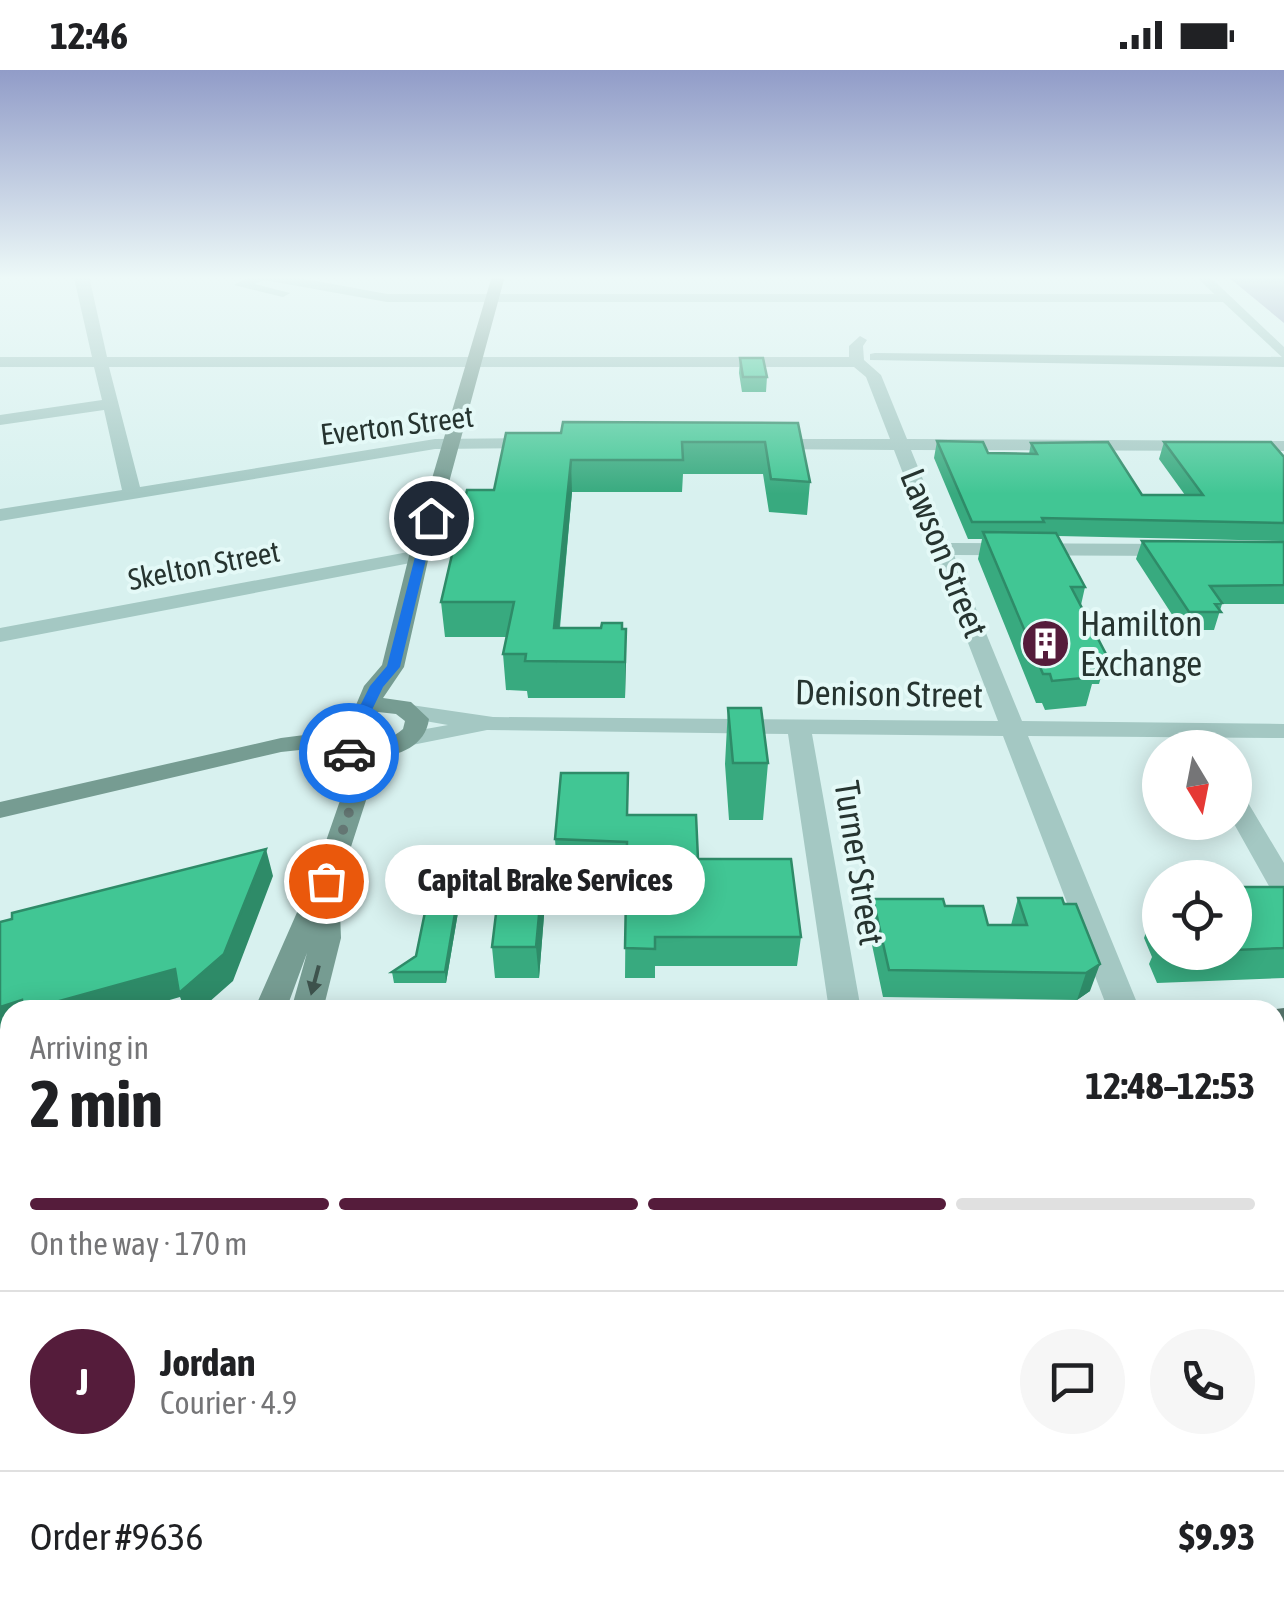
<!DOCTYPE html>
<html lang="en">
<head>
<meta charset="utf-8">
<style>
	:root { --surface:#fff; --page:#f6f6f6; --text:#202124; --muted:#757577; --line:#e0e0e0; --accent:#551c3b }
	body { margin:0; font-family:"Asap Condensed",sans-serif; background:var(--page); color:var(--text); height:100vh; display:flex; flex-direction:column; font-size:38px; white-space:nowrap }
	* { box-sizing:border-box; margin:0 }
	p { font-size:32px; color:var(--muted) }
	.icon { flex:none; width:55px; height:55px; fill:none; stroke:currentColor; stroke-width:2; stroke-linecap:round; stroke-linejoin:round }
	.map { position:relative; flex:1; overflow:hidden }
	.drawer { position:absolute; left:0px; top:930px; width:1285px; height:622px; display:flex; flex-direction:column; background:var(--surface); border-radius:30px 30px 0 0; box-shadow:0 5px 25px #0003 }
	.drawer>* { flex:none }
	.needle { width:65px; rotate:170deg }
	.controls { position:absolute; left:1142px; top:660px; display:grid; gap:20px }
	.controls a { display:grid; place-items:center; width:110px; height:110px; border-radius:50%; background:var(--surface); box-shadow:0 5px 25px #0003; font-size:50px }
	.pin { position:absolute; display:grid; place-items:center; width:85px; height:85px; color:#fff; margin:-42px; border:5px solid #fff; border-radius:50%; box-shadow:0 2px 10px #0007 }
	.courier { position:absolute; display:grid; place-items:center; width:100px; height:100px; margin:-50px; border:8px solid #1a73e8; border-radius:50%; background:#fff; color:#222; box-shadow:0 2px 12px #0007 }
	.bubble { position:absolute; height:70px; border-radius:35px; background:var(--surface); box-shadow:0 5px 25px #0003; font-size:32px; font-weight:700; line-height:70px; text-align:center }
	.head em { font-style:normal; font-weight:700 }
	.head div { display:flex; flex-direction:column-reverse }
	.head { display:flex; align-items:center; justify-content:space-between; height:170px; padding:0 30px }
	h1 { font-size:65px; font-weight:700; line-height:75px }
	.bar { display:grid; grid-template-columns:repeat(4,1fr); gap:15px 10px; align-content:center; height:120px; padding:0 30px }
	.bar i { height:12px; border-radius:8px; background:var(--line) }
	.bar .current { background:var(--accent) }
	.bar p { grid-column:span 4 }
	.line { display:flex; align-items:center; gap:25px; padding:0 30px; border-top:2px solid var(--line) }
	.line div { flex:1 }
	.round { display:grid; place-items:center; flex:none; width:105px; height:105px; border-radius:52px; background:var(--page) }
	.status { display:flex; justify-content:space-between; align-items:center; height:70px; padding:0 50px; background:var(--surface); direction:ltr }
	.status svg { height:28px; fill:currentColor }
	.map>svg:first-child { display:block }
	.green { fill:#98a3bf }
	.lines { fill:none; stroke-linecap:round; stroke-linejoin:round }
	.minor { fill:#a4c8c3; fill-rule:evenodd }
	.tertiary { fill:#a4c8c3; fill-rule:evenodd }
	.secondary { fill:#769c92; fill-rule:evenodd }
	.primary { fill:#57766d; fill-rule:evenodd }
	.wall { fill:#38aa7f }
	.shaded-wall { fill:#2e8b68 }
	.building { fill:#41c694; stroke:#2e8b68; stroke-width:2.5 }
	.oneway { fill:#3e534d }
	.route { fill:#1a73e8 }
	.done { stroke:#647673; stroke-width:10; stroke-dasharray:0 18 }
	.labels { text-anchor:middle; stroke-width:8; stroke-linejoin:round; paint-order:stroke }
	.far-street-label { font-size:30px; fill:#263430; stroke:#e4f9f7 }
	.street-label { font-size:35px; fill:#263430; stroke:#e4f9f7 }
	.poi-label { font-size:35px; fill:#263430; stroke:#e4f9f7; text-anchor:start }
</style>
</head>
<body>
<div class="status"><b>12:46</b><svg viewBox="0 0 49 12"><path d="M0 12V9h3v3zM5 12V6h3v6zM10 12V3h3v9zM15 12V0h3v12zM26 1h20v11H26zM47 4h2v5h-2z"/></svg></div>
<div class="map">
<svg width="1284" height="1552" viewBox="0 0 1284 1552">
	<rect width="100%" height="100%" fill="#d8f1ef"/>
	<path class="green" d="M1227,206H1284V253Z"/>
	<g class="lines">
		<path class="minor" d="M89,206L107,287H849V276L860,266L867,270L863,276L864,290L881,305L907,369L1284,371V381L911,380L949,473L1178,474L1188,480L1178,486L954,485L1022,651L1284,654V668L1028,666L1140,940H1108L1003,666L812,664L861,940H829L788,664L487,660L407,676L395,669L398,664L448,655L402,647L399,642L402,637L411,635L493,647L998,651L894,380L766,379L757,374L766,369H890L866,307L854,297H109L140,417L435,369L543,368L552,373L543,378L435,379L0,451V439L122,420L104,340L0,355V345L102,330L94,297H0V287H92L74,208Z
			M250,206H289L387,224H1225L1232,228L1225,232H387L264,210L255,214L290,223L283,227L234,215Z
			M875,283L1284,287V297L870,290V284Z
			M419,480L426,482V490L0,572V558Z
			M1235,724L1244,726L1284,793V828L1274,825L1233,752Z
			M1275,1300L1284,1304V1364L1275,1360Z
			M1275,1490H1284V1536H1275Z
			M735,1542H783L784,1552H736Z"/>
		<path class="tertiary" d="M1195,206H1209L1284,277V289Z"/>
		<path class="secondary" d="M492,206H505L429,486L404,597L383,628L411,632L429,649C425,680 390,690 362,686L364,710L370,718L339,814L341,868L323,940H291L307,883L286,940H254L317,797L344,719L338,712L337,676L281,682L0,748V732L281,668L328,662L334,646L356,635L364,616L382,595L409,486ZM378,642L396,644L405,651L403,659C386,673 370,678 353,664L354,655Z
			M75,1542H169L168,1552H120L122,1544L120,1552H72Z"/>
		<path class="primary" d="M1284,938V962H1275V940H1268Z
			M10,1016V1044L0,1046V1018Z
			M10,1053V1083L0,1086V1056Z"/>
	</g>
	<path class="wall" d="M740,288L767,307L766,322H742L739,303Z
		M798,353L810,412L807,445L769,442L763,404H683L682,422H572L560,558L626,559L625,628H528L527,621L506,620L503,584L506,567H445L441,532L494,420L561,363Z
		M937,371L988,383L1029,384L1031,373L1142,425H1185L1159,389L1164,372L1284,387V471L1058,466L1085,517L1081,535L1107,586L1099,614H1092L1086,636L1045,640L1042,633H1036L978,489L982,469H968L934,388Z
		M1142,471L1284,472V534H1222L1214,560H1182L1136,489Z
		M728,638L768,693L763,750H729L725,694Z
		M628,745L698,789L801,867L797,896H655V908H625L626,801L557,798L555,769Z
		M543,802L545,833L539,908H495L492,877Z
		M461,808L462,819L446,913H394L392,902L416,886Z
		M1235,817H1284V908L1157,913L1149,894L1152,887L1144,868L1155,837H1160V882H1235Z
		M1018,828L1076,834L1090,921L1077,930L883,927L868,856L873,829L945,836L988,855H1011Z
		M1275,978L1284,979V1225L1275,1204Z
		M10,1066V1370H0V1084Z"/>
	<path class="shaded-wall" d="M571,390L572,422L556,594L554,558Z
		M626,559V594L625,628V592Z
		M266,779L273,806L233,911L200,940H185L180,927L135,940H10V965L0,968V937Z
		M543,802L545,833L539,908L536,877Z
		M461,808L462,819L446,913L445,902Z
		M1100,894L1090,921L1077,930L1086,903Z
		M0,1433L10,1445V1481L0,1510Z"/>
	<path class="building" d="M740,288H763L767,307H743Z
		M563,352L798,353L810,412L771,409L765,372H682L683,390H571L554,558H601L602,553H622V559H626L625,592L525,591L526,584H503L514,532H441L467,420H494L506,363H561Z
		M937,371L983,372L988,383L1037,384L1031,373L1108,372L1142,425H1203L1164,372H1271L1284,387V453L1042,448L1044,452H972Z
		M983,462L1056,463L1085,517H1071L1107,586H1083L1094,607L1052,611L1050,604H1043Z
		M1142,471L1284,472V515L1210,516L1222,533L1215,534L1221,542H1189Z
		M728,638H761L768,693H733Z
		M561,703H628L627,745H696L698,789H791L801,867H655V879L625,878L627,772L555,769Z
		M266,779L224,884L179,923L175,899L27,940H23L22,930L0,937V852L12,849V843Z
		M501,802H543L536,877H492Z
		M432,808H461L445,902H392L416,886Z
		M1235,817H1284V878L1235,880Z
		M1018,828H1062L1064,834H1076L1100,894L1086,903L889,900L873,829H943L945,836H983L988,855H1027Z
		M1275,978L1284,979V1140L1275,1120Z
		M10,1066V1345H0V1084L8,1067Z"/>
	<defs><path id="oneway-solid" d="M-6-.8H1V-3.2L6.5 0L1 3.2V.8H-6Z" transform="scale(2.5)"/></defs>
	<use class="oneway" href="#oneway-solid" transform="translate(315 910) rotate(105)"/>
	<linearGradient id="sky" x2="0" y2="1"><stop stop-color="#919cc8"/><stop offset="0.49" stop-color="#edf9f8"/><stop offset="1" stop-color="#edf9f8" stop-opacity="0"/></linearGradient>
	<rect width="1284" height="424" fill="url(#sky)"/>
	<path class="route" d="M431,445L436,448L400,597L383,617L372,640L348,656L347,664L356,675V683L344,686L341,676L332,665L333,654L361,634L370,616L387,596L425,448Z"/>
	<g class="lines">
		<path class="done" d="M326,811L357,718L351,712L349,683"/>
	</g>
	<defs>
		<symbol id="building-disc" viewBox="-11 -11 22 22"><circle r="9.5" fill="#551c3b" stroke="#e4f9f7"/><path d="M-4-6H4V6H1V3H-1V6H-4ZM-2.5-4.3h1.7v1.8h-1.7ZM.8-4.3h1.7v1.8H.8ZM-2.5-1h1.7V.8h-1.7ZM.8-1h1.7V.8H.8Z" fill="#fff"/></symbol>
	</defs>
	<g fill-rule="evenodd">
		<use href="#building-disc" x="1018" y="546" width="55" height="55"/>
	</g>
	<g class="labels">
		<g class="far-street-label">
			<text transform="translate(397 356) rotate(-7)" y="10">Everton Street</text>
			<text transform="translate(204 496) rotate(-11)" y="10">Skelton Street</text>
		</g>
		<g class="street-label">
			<text transform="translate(944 483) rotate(68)" y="12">Lawson Street</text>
			<text transform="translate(889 624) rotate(1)" y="12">Denison Street</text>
			<text transform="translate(859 793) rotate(81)" y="12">Turner Street</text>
		</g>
		<g class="poi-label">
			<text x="1080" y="566">Hamilton<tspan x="1080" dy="40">Exchange</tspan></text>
		</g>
	</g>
</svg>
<div class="controls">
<a><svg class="needle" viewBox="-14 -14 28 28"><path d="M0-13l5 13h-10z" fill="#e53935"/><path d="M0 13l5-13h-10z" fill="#757577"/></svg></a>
<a><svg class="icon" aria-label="locate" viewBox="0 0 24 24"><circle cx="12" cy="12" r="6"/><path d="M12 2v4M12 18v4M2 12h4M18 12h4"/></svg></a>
</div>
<div class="pin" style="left:326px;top:811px;background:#ea580c"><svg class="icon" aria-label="bag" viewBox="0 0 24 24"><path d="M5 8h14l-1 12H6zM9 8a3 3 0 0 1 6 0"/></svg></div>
<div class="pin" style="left:431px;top:448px;background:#1f2937"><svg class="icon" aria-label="home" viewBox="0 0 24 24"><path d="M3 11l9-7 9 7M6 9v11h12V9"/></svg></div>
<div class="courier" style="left:349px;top:683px"><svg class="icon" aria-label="car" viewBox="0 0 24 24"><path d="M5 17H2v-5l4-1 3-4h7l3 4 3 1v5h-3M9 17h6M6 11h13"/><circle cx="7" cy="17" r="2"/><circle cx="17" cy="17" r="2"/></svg></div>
<div class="bubble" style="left:385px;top:775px;width:320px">Capital Brake Services</div>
<section class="drawer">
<div class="head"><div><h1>2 min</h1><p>Arriving in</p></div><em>12:48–12:53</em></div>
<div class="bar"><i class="current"></i><i class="current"></i><i class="current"></i><i></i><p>On the way · 170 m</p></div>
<div class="line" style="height:180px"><b class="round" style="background:var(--accent);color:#fff">J</b><div><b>Jordan</b><p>Courier · 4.9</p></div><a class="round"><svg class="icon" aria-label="chat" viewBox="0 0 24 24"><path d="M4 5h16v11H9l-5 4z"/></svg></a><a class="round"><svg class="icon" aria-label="phone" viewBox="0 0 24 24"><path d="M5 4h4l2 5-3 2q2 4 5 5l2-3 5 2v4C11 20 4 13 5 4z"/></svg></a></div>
<div class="line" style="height:130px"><div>Order #9636</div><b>$9.93</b></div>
</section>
</div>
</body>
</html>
